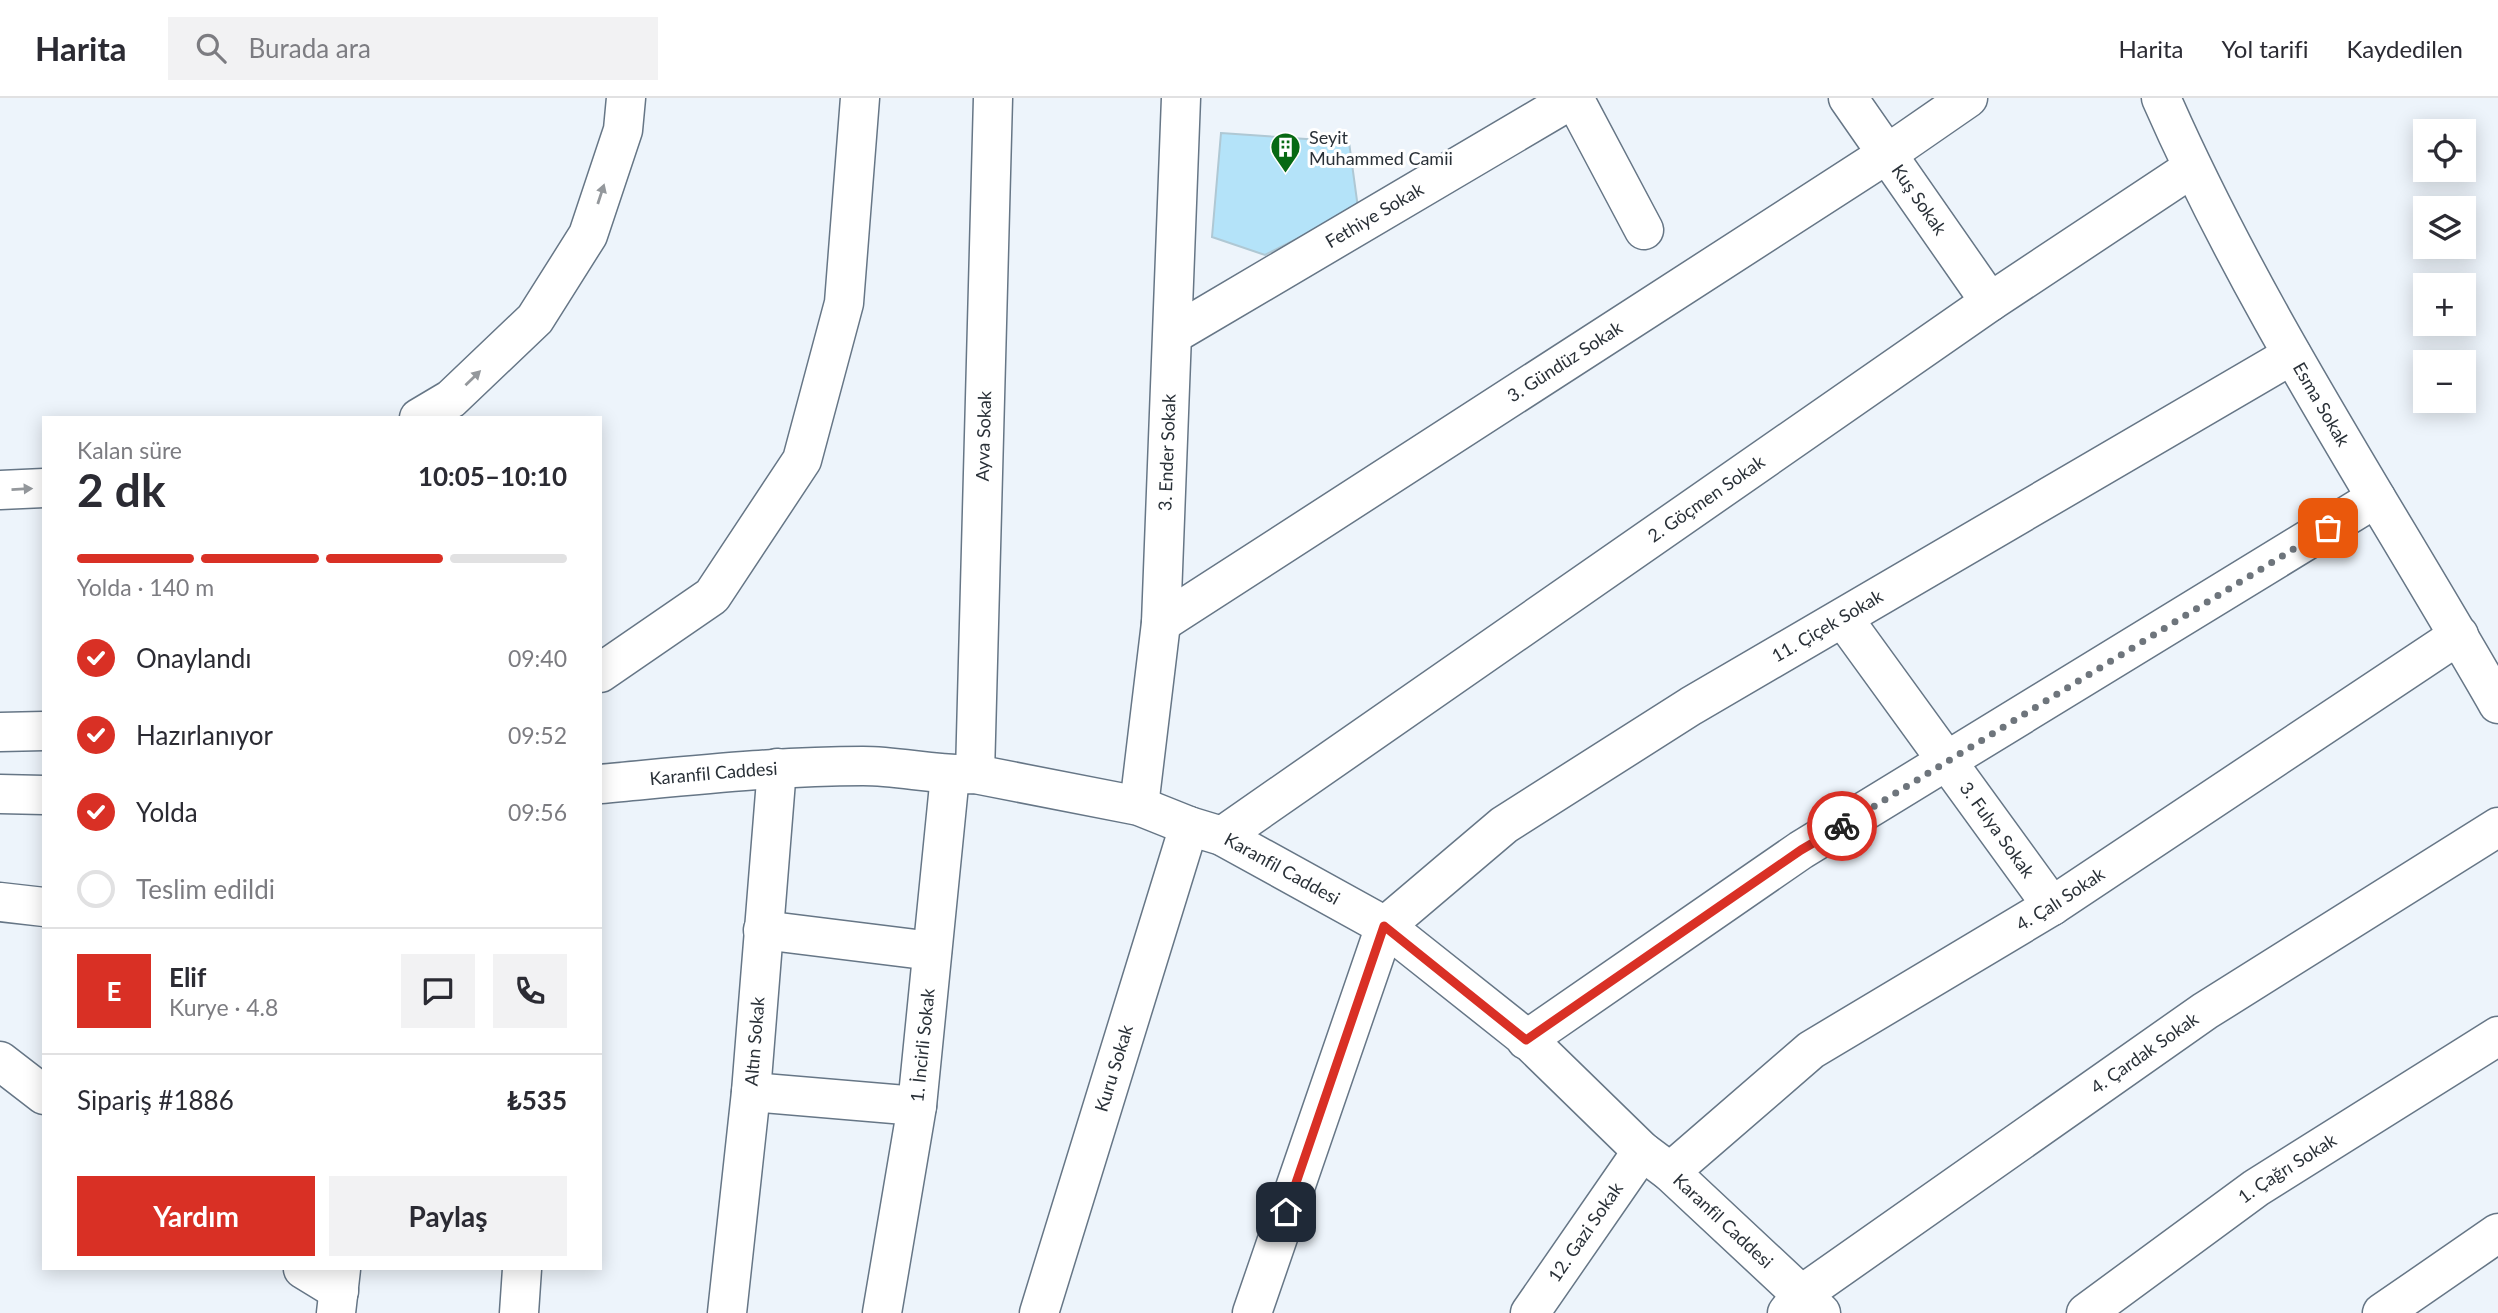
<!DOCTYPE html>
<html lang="tr">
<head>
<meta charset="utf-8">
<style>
	:root { --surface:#fff; --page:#f2f2f3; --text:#2b2b33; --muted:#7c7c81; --line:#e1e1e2; --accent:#d93025 }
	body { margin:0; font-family:Lato,sans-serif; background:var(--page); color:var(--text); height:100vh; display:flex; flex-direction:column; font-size:26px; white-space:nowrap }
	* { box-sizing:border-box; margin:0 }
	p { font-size:23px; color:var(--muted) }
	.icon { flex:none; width:38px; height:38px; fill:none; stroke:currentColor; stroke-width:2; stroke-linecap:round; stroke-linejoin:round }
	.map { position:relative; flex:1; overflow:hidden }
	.details { position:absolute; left:42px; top:318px; width:560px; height:854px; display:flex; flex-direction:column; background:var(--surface); border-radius:0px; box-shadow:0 4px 18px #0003 }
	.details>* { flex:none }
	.tools { position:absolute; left:2413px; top:21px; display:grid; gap:14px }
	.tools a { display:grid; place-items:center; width:63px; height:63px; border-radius:0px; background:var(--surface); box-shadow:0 4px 18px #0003; font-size:35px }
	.pin { position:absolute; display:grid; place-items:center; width:60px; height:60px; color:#fff; margin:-30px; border-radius:14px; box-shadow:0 4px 10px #0006 }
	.courier { position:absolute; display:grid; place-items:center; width:70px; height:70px; margin:-35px; border:5px solid #d93025; border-radius:50%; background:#fff; color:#222; box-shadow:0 2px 9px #0007 }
	.summary em { font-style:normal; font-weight:700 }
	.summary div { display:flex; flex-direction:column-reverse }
	.summary { display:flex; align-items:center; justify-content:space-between; height:119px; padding:0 35px }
	h1 { font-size:46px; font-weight:700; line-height:52px }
	.bar { display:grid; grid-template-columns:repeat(4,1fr); gap:10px 7px; align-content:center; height:84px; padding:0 35px }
	.bar i { height:9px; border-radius:5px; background:var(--line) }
	.bar .selected { background:var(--accent) }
	.bar p { grid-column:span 4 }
	.line { display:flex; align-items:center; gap:18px; padding:0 35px; border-top:2px solid var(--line) }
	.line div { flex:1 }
	.round { display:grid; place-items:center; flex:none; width:74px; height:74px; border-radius:0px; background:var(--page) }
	ol { padding:0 35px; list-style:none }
	li { display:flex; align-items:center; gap:21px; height:77px }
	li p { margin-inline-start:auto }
	li .icon { padding:7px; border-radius:50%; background:var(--accent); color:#fff; stroke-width:4 }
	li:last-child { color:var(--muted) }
	li i { width:38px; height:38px; border:4px solid var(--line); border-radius:50% }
	.button { display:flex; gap:14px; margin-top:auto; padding:14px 35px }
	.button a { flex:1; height:80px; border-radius:0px; background:var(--accent); color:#fff; font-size:28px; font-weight:700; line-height:80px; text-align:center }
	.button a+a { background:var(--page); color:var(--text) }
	header { display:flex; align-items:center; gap:42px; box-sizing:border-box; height:98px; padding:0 35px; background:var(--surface); border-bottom:2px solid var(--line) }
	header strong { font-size:33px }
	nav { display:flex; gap:38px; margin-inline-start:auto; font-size:24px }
	.search { width:490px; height:63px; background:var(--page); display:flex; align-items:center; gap:18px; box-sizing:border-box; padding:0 24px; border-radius:0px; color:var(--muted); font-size:26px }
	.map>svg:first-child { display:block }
	.building { fill:#b4e3f9; stroke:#afc8d4; stroke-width:2 }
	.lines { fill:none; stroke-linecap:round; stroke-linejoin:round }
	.minor-casing { stroke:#667686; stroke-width:41 }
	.minor { stroke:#fff; stroke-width:38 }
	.oneway { fill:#94989c }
	.done { stroke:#6e757c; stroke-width:7; stroke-dasharray:0 12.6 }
	.route { stroke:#d93025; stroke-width:9 }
	.labels { text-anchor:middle; stroke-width:6; stroke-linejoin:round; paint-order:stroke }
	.poi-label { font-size:18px; fill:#2a3138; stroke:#fff; text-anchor:start }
	.street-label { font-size:18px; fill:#2a3138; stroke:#fff }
</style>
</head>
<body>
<header>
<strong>Harita</strong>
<div class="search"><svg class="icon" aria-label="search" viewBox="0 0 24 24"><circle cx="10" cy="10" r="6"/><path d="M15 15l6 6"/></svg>Burada ara</div>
<nav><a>Harita</a><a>Yol tarifi</a><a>Kaydedilen</a></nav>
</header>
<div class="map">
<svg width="2498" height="1215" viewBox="0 0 2498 1215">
	<rect width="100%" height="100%" fill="#edf4fb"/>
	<path class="building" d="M1221,35L1349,44L1358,110L1265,157L1212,139Z"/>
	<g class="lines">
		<defs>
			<g id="minor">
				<path d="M1574,0L1644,132"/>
				<path id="s1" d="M1848,0L1990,204"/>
				<path id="s2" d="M2161,0C2254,212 2383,405 2498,606"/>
				<path id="s3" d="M1174,236L1574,0"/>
				<path d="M419,320L451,301L535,221L588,137L623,32L626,0"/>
				<path d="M0,392L44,390"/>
				<path id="s4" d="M1843,520L2052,808"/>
				<path id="s5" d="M1161,525L1887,56L1968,0"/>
				<path d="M600,575L712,498L802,362L844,205L860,0"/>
				<path d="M0,634L44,633"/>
				<path id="s6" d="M975,676L993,0"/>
				<path id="s7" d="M600,686C688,678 775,668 863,668C901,668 937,678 975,676L1139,708L1189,728L1222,738L1385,828L1526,940L1642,1053L1670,1074L1821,1215"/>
				<path d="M0,696L44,697"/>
				<path id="s8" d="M1139,708L1161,525L1181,0"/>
				<path id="s9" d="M1222,738L1990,204L2192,70"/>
				<path d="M0,804L44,809"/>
				<path d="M763,832L932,853"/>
				<path d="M1526,942L1801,752L2376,400"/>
				<path d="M0,963L44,997"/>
				<path d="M751,994L917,1008"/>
				<path id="s10" d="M1670,1074L1811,952L2052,808L2459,537"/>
				<path d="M303,1171L339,1193"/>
				<path d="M336,1215L341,1171"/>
				<path d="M519,1215L522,1171"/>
				<path id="s11" d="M727,1215L751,994L777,670"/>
				<path id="s12" d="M882,1215L917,1008L950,677"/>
				<path id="s13" d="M1039,1215L1189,728"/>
				<path id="s14" d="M1252,1215L1385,828L1504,727L1691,608L2292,257"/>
				<path id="s15" d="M1530,1215L1642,1053"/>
				<path id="s16" d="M1787,1215L1801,1197L2205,913L2498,729"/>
				<path id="s17" d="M2086,1215L2256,1090L2498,938"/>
				<path d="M2382,1215L2498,1135"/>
			</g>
		</defs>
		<use href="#minor" class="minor-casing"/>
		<use href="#minor" class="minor"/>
	</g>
	<defs><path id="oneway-solid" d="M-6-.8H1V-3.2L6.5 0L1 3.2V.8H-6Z" transform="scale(1.75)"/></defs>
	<g class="oneway">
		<use href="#oneway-solid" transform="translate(601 96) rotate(-72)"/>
		<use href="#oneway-solid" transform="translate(473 280) rotate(-44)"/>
		<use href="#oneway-solid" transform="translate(22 391) rotate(-3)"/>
	</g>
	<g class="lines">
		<path class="done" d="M1842,728L2328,430"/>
		<path class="route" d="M1286,1114L1384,828L1526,942L1801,752L1842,728"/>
	</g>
	<defs>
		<symbol id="building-pin" viewBox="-11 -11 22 30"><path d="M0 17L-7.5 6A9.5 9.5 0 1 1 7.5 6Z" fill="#076913" stroke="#fff"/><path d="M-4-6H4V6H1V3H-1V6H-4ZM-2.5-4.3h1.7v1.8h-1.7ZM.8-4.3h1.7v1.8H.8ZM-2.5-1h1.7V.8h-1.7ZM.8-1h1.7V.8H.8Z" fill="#fff"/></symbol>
	</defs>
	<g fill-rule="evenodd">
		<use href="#building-pin" x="1268" y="32" width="35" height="47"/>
	</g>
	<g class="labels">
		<g class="poi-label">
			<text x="1309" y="46">Seyit<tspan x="1309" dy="21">Muhammed Camii</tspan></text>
		</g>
		<g class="street-label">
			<text dy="6" stroke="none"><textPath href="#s1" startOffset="124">Kuş Sokak</textPath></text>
			<text dy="6" stroke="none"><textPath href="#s3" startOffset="233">Fethiye Sokak</textPath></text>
			<text dy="6" stroke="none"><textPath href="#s5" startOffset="481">3. Gündüz Sokak</textPath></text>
			<text dy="6" stroke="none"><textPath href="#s2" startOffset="346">Esma Sokak</textPath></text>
			<text dy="6" stroke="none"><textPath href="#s6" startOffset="338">Ayva Sokak</textPath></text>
			<text dy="6" stroke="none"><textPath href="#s8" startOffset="355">3. Ender Sokak</textPath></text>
			<text dy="6" stroke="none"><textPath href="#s9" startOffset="590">2. Göçmen Sokak</textPath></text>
			<text dy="6" stroke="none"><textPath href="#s14" startOffset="945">11. Çiçek Sokak</textPath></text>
			<text dy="6" stroke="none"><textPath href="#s7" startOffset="114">Karanfil Caddesi</textPath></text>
			<text dy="6" stroke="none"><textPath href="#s4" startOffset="262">3. Fulya Sokak</textPath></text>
			<text dy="6" stroke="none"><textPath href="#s7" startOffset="700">Karanfil Caddesi</textPath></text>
			<text dy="6" stroke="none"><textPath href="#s10" startOffset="478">4. Çalı Sokak</textPath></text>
			<text dy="6" stroke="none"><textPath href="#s11" startOffset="273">Altın Sokak</textPath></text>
			<text dy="6" stroke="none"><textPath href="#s12" startOffset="271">1. İncirli Sokak</textPath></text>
			<text dy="6" stroke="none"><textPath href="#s16" startOffset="443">4. Çardak Sokak</textPath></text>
			<text dy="6" stroke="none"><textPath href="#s13" startOffset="256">Kuru Sokak</textPath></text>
			<text dy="6" stroke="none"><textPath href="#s17" startOffset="248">1. Çağrı Sokak</textPath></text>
			<text dy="6" stroke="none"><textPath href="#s7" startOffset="1267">Karanfil Caddesi</textPath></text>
			<text dy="6" stroke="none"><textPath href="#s15" startOffset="98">12. Gazi Sokak</textPath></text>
		</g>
	</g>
</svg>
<div class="tools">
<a><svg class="icon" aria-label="locate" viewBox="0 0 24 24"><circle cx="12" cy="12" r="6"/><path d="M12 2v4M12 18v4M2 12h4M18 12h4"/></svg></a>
<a><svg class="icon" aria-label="layers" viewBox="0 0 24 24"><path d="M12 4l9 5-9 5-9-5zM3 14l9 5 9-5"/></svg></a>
<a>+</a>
<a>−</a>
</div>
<div class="pin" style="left:2328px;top:430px;background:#ea580c"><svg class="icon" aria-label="bag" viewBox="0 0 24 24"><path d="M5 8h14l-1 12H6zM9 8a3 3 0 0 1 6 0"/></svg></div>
<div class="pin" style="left:1286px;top:1114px;background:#1f2937"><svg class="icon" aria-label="home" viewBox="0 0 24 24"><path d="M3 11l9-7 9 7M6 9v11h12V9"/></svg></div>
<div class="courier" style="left:1842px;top:728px"><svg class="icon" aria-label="bike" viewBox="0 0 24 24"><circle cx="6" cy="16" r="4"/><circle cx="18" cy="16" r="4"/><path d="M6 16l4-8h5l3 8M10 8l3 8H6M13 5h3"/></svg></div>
<section class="details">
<div class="summary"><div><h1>2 dk</h1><p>Kalan süre</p></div><em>10:05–10:10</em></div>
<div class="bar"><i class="selected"></i><i class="selected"></i><i class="selected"></i><i></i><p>Yolda · 140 m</p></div>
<ol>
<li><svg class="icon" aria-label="check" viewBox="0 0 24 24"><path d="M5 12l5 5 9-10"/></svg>Onaylandı<p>09:40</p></li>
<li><svg class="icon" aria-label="check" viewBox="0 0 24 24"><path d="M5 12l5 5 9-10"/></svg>Hazırlanıyor<p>09:52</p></li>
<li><svg class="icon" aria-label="check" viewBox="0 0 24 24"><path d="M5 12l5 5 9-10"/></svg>Yolda<p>09:56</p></li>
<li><i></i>Teslim edildi</li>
</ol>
<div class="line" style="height:126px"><b class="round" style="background:var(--accent);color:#fff">E</b><div><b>Elif</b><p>Kurye · 4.8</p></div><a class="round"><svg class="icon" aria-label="chat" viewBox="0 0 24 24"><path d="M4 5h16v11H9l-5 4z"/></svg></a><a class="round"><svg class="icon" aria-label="phone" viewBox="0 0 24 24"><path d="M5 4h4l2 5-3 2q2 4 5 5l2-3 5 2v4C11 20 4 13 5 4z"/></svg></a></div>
<div class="line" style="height:91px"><div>Sipariş #1886</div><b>₺535</b></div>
<div class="button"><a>Yardım</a><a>Paylaş</a></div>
</section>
</div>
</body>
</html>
